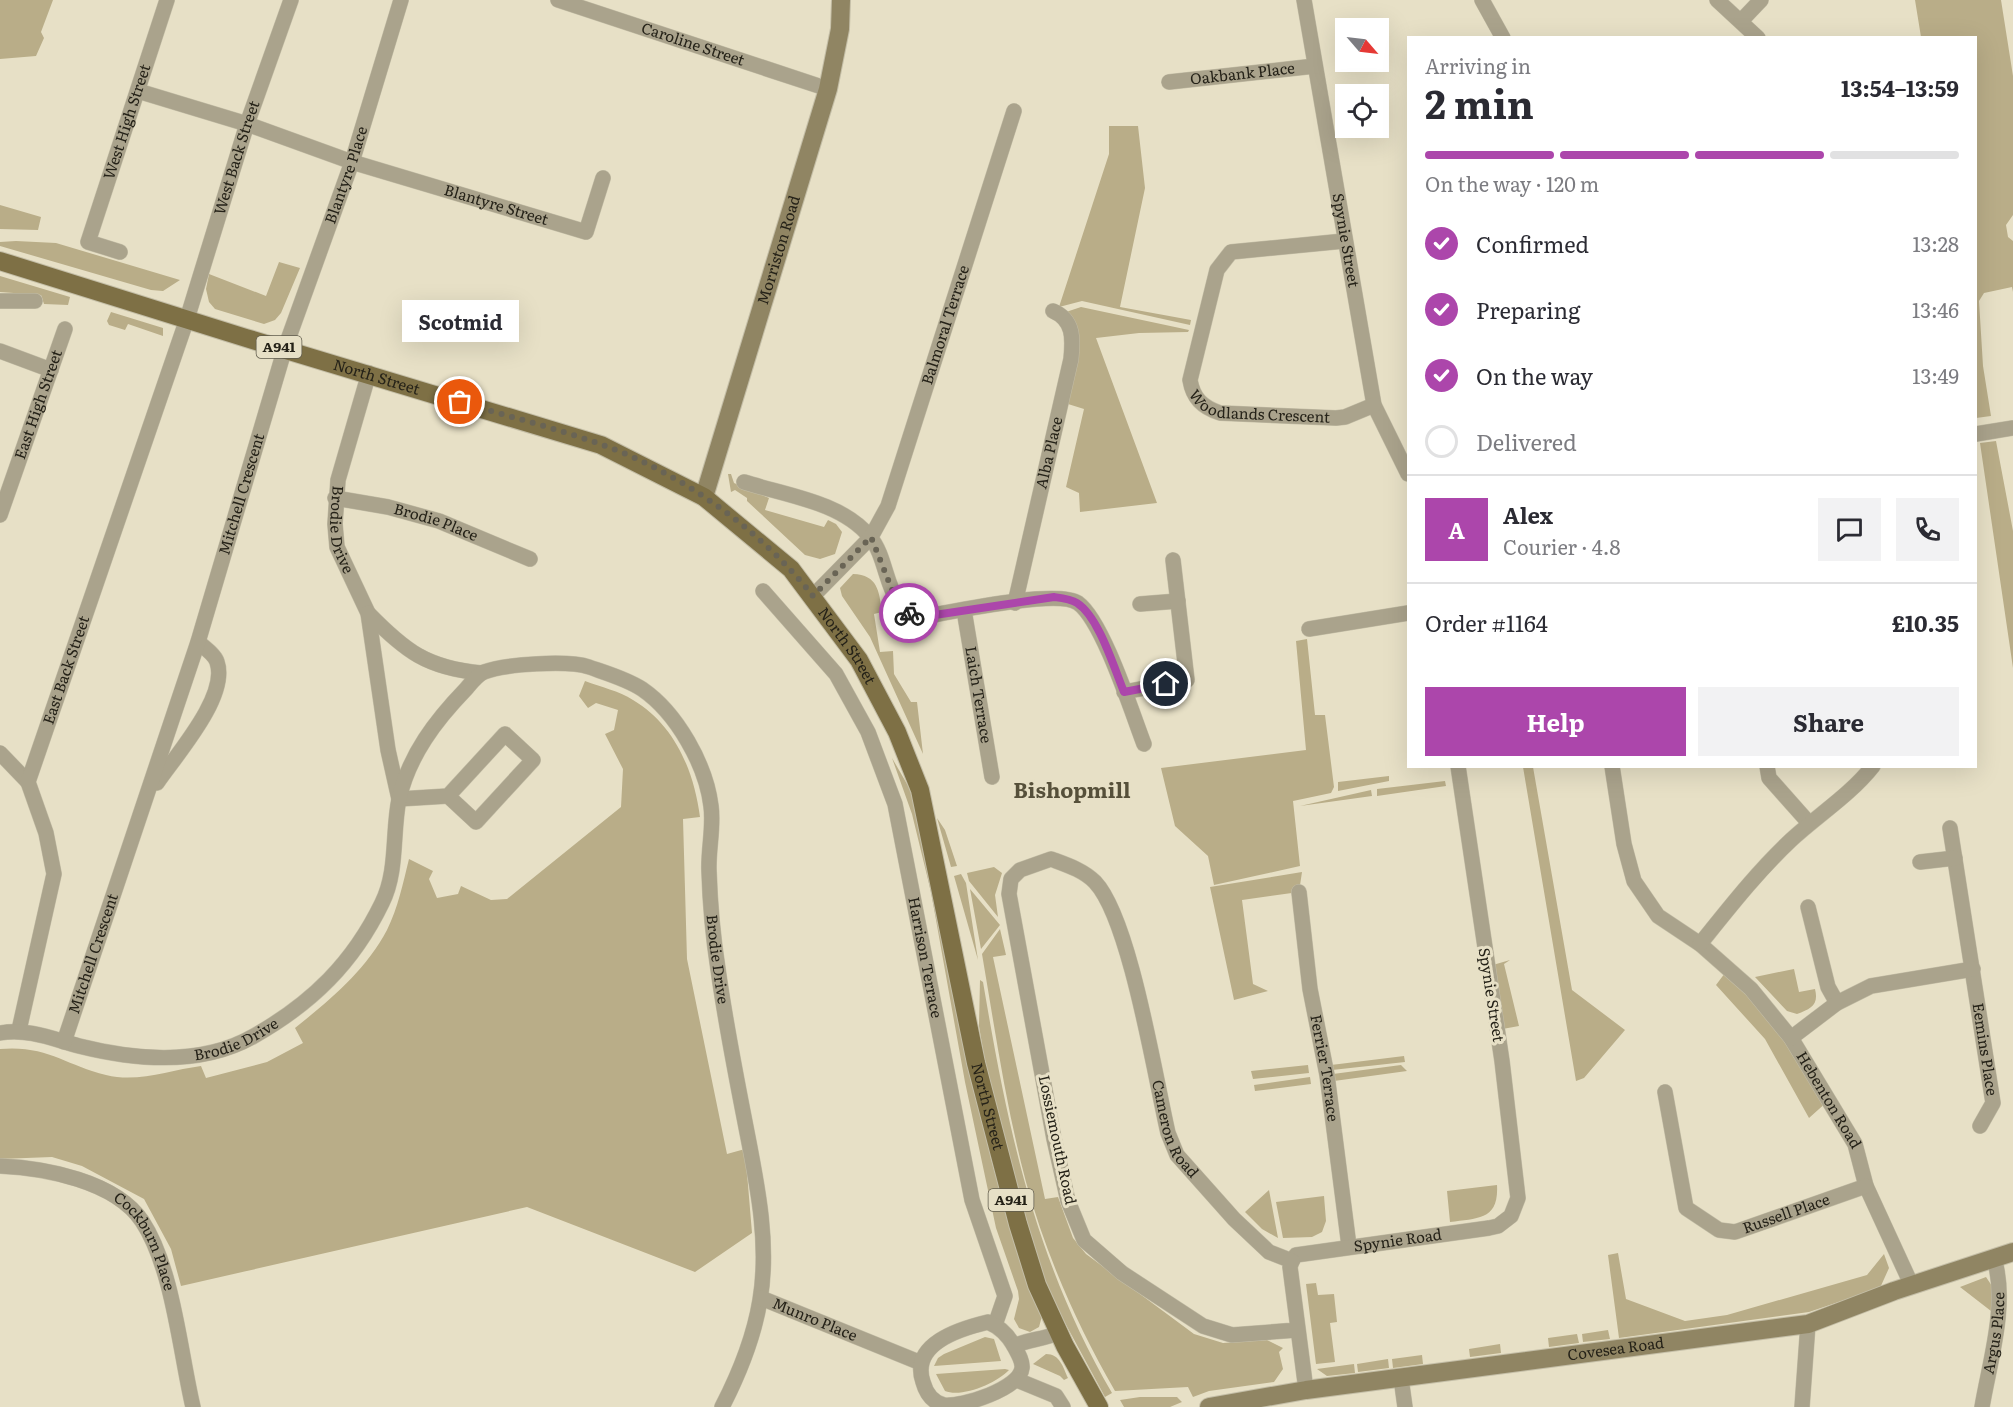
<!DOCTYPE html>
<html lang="en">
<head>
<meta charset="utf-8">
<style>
	:root { --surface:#fff; --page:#f2f2f3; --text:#2b2b33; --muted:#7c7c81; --line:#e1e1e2; --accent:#ac46ab }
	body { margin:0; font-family:Literata,serif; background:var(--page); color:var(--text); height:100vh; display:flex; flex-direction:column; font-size:22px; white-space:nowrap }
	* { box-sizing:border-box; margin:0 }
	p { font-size:20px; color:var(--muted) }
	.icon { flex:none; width:33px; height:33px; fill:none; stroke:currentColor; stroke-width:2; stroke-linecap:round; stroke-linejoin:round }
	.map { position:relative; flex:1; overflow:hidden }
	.drawer { position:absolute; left:1407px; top:36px; width:570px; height:732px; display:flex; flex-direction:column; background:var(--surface); border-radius:0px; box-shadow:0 6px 24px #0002 }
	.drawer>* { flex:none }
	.needle { width:39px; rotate:118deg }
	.controls { position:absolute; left:1335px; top:18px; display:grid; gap:12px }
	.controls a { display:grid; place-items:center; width:54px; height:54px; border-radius:0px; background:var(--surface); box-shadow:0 6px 24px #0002; font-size:30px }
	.pin { position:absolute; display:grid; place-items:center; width:51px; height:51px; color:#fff; margin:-26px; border:3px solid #fff; border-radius:50%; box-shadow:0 2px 6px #0007 }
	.courier { position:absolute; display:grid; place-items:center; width:60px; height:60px; margin:-30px; border:4px solid #ac46ab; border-radius:50%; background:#fff; color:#222; box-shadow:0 2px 8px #0007 }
	.bubble { position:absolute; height:42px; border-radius:0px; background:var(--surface); box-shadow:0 6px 24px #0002; font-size:20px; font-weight:700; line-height:42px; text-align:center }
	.summary em { font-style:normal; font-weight:700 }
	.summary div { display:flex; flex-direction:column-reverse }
	.summary { display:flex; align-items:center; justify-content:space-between; height:102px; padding:0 18px }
	h1 { font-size:39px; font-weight:700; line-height:45px }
	.bar { display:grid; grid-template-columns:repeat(4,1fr); gap:9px 6px; align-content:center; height:72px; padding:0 18px }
	.bar i { height:8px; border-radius:4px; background:var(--line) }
	.bar .selected { background:var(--accent) }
	.bar p { grid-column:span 4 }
	.line { display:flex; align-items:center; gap:15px; padding:0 18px; border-top:2px solid var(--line) }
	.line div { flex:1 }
	.round { display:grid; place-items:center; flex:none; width:63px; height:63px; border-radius:0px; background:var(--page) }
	ol { padding:0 18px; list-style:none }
	li { display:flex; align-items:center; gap:18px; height:66px }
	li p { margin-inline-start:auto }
	li .icon { padding:6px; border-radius:50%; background:var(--accent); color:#fff; stroke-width:4 }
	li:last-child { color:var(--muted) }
	li i { width:33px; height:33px; border:3px solid var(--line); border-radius:50% }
	.cta { display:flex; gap:12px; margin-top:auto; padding:12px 18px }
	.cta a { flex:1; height:69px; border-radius:0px; background:var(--accent); color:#fff; font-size:24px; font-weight:700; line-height:69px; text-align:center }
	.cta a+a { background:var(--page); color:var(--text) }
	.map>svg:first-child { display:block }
	.green { fill:#b9ad88 }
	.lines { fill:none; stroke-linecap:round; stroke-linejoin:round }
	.street-casing { stroke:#c4bea7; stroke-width:16 }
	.secondary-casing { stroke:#c4bea7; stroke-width:20 }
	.primary-casing { stroke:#c4bea7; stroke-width:20 }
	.street { stroke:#aaa38c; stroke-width:15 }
	.secondary { stroke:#908563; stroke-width:18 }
	.primary { stroke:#7e7045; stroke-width:18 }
	.done { stroke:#696455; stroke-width:6; stroke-dasharray:0 10.8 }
	.route { stroke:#ac46ab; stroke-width:8 }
	.labels { text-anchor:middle; stroke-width:6; stroke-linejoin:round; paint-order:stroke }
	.shield { fill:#e7e0c6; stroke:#5f5b4c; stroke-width:1.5 }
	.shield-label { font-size:14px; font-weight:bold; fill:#252218 }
	.street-label { font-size:15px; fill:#252218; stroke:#e7e0c6 }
	.district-label { font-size:21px; font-weight:bold; fill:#56503a; stroke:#e7e0c6 }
</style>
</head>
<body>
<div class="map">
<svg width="2013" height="1407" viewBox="0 0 2013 1407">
	<rect width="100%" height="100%" fill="#e7e0c6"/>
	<path class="green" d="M0,0H53L41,32L44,38L36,56L0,59Z
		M1915,0H2001L2013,76V215L2006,225L2008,237L2013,241V292L2012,287L1984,293L1979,301L1983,366L1991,416L1976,418V38L1921,37Z
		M1109,126H1138L1145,188L1120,307L1191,320L1190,325L1082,301L1059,307L1109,154Z
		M0,205L41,217L38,230L0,229Z
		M16,241L56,243L180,280L163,291L151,290L0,246V242Z
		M279,262L300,268L281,313L275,320L264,324L215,309L209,302L206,289L209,274L266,296Z
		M0,276L70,297L68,305L44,304L41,295L0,292Z
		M1081,307L1189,330L1188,332L1139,333L1096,338L1157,503L1080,512L1079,493L1066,487L1084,409L1068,404L1066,312Z
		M111,312L163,328V336L128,324L125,330L109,325L107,321Z
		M1996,441L2013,531V668L1980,443Z
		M728,474H731L734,483L769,498L765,510L824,527L828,520L836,524L842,532L835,554L820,559L805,555L747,501V498L735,490L731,492Z
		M853,574C878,575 879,591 882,612L874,614L880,652L893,651L894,674L911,702H917L923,754L870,637L842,596L840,588Z
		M1307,639L1315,715H1325L1334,787L1331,793L1293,801L1300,866L1214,885L1208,856L1175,826L1161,768L1306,750L1296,641Z
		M585,681C601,687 619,691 633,700C675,725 694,771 700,817L683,819L687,959L727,1154L745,1149L752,1233L695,1272L527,1207L181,1286L171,1249L144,1199L82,1166L52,1157L0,1159V1049C47,1045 65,1065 106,1075C138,1083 170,1070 201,1066L206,1078L267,1062L303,1043L295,1028C330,1000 365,971 387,930C398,908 403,883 409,859L433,871L429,879L437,898L458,894L461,886L491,900L507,899L621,807L623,769L605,734L614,730L618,710L596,703L588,708L579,696Z
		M892,758L914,796L939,888L991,1159L1010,1226L1042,1316L1039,1327L1030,1332L1019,1328L1014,1319L1019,1299L1018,1291L996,1228L965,1082L931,892L912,814Z
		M1523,767H1533L1572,990L1625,1030L1584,1078L1576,1081Z
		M1389,776V781L1338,791V782Z
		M1445,781L1446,786L1377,796V789Z
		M1371,790L1372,796L1300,806Z
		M937,818L945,830L957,866L951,867Z
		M994,867L1002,873L995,895L998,917L969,881L967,873Z
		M1302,872L1299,892L1242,900L1253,984L1268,991L1234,1000L1210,887Z
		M961,874L966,883L978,960L954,876Z
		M970,889L1000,925L981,949Z
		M1000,929L1006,955L993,957L1045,1199L1058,1197L1073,1238L1086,1254L1194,1334L1223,1343L1267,1340L1283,1348L1279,1352L1283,1369L1274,1382L1209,1391L1193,1397L1188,1387L1115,1391C1077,1325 1046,1255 1026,1182C1006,1107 995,1030 982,954Z
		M1510,960L1504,964L1519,1026L1497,1030L1486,967Z
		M1728,969L1751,989L1828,1101L1809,1118L1765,1039L1716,985Z
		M1794,969L1799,992L1815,989C1819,1005 1811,1009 1797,1014L1787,1011L1755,977Z
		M980,980L983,982C1008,1130 1035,1261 1112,1393L1105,1397L1051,1297L1025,1233L984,1056L979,1026Z
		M1404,1056L1405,1062L1332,1070L1331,1065Z
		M1308,1065L1309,1073L1253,1079L1251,1071Z
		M1401,1065L1407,1071L1334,1081L1333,1074Z
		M1310,1077L1311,1084L1255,1091L1254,1085Z
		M1497,1185C1499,1220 1478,1218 1450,1222L1447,1191Z
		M1269,1190L1278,1238L1262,1229L1245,1212Z
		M1324,1196L1326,1221L1322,1232L1312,1237L1283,1238L1276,1202Z
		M1618,1253L1626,1299L1685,1321L1727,1315L1867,1275L1884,1254L1889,1268L1880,1288L1809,1312L1619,1338L1608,1255Z
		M1986,1277L1994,1289L1991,1311L1960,1287Z
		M1316,1283L1318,1295L1334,1294L1337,1322L1330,1323L1335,1362L1316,1364L1306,1284Z
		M1608,1330L1610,1339L1583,1342L1582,1334Z
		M1577,1334L1579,1343L1549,1347L1548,1338Z
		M985,1337L994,1339L1001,1361L934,1366L938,1358L944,1354Z
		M1500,1344L1501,1353L1470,1357L1469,1349Z
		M1046,1354C1060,1354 1063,1367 1068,1378L1064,1380L1060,1376L1033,1364Z
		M1422,1355L1423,1364L1393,1368L1392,1359Z
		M1388,1359L1389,1368L1358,1372L1357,1364Z
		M1354,1364L1355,1373L1327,1376L1317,1369Z
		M1005,1369L1009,1370C997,1383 962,1398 945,1391L936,1374Z
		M1140,1397H1177L1182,1402L1170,1407H1124L1120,1400Z"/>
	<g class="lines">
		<defs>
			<g id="street">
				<path id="s1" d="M558,0L828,89"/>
				<path id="s2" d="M1304,0L1374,405L1408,474"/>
				<path d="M1482,0L1503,38"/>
				<path d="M1717,0L1758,38"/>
				<path d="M1741,21L1761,0"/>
				<path id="s3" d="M1169,82L1315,66"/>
				<path id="s4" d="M138,91L247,124L352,162L586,232L603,178"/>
				<path id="s5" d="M1344,241L1231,252L1217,270L1190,380C1193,398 1202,407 1220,413L1336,418L1345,417L1374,405"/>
				<path id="s6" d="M120,252L88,242L167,0"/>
				<path d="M0,301H35"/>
				<path d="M0,351L51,370"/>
				<path id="s7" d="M369,373L338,480L335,524L337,547L368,613L388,750L399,799L448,796L505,734L533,760L476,822L448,796"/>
				<path d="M1976,434L2013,428"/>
				<path d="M744,482C785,495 842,502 870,537C892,563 883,616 928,616C956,611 1057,589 1078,603C1103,621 1132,713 1144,744"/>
				<path id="s8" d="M335,498L388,507L439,521L530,559"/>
				<path id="s9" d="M0,515L65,329"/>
				<path id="s10" d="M763,591L836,674L868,732L895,804L972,1200L1005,1296L995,1325"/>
				<path id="s11" d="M813,596L871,537L888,506L1014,111"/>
				<path id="s12" d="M1015,603L1071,359C1073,339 1074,320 1053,311"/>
				<path d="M1140,604L1178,601"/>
				<path id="s13" d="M964,610L992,777"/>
				<path d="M368,613C405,651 427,668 481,673"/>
				<path d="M1309,629L1408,613"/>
				<path d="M1124,692L1187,680L1173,560"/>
				<path d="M0,753L28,782"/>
				<path id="s14" d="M1612,766L1624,844L1634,881L1658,916L1700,944L1751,989L1791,1038L1855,1144L1866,1186L1912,1286"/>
				<path d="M1767,766L1769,778L1809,823"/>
				<path d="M157,783C176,755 229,696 217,662C215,655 204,647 198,642"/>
				<path id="s15" d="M1950,828L1993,1103L1980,1126"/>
				<path d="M1920,862L1955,858"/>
				<path id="s16" d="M1299,892L1310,989L1327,1075L1349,1246"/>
				<path d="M1808,907L1828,987L1837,1003"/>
				<path d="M1700,944C1729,908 1757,872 1791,840C1818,815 1850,795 1873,766"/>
				<path id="s17" d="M19,1030L54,874L46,833L28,782L187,319L247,124L291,0"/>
				<path id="s18" d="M0,1033C27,1028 53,1039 79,1046C135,1060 202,1066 254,1036C312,1003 353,963 382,903C398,871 392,833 399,799C409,755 436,720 466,689C471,683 477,675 484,672C505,664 568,660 589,667C606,673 627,679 642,689C677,713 706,765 711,806C714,827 708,850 709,871C710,903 713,937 718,969C725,1020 735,1071 745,1122C756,1179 770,1241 760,1300C754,1337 739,1374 722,1407"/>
				<path d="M1791,1038L1837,1003L1871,986L1973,969"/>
				<path id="s19" d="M64,1042L198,642L285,348L352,162L401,0"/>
				<path id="s20" d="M1665,1092L1686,1208L1719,1230L1735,1232L1866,1186"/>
				<path id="s21" d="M0,1166C45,1168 115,1181 142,1221C173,1268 180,1352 193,1407"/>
				<path id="s22" d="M1292,1261L1296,1255L1489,1228L1498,1226L1511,1216L1518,1198L1502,1061L1458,766"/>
				<path id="s23" d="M761,1298L921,1363"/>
				<path d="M988,1322C1000,1327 1008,1335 1014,1346C1017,1352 1023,1361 1022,1368C1020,1389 962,1407 944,1405C932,1402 926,1393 923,1382C910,1344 959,1329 988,1322Z"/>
				<path id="s24" d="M1297,1330L1232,1335L1203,1326L1122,1273L1084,1240L1068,1201L1054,1139L1009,894L1011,879L1020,870L1051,859C1067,865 1083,870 1095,882C1130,919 1155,1077 1168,1133L1177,1155L1234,1219L1269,1252L1292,1261L1290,1267L1306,1390"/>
				<path d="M1014,1346C1029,1339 1042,1340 1058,1333"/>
				<path d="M1401,1378L1405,1407"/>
				<path d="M1017,1380L1056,1396L1063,1407"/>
				<path d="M1802,1407L1808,1324"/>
				<path id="s25" d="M1982,1407C1990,1360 2008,1304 1994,1258"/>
			</g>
			<g id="secondary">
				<path id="s26" d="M704,497L828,89L840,29L841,0"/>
				<path id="s27" d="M1209,1407L1306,1390L1808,1324L1894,1291L2013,1252"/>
			</g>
			<g id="primary">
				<path id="s28" d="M0,261L246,338L601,445L704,497L791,569L859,660L897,732L920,790L976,1063L1018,1224L1037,1285L1065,1346L1099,1407"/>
			</g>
		</defs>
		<use href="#street" class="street-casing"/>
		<use href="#secondary" class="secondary-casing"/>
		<use href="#primary" class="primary-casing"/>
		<use href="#street" class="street"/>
		<use href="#secondary" class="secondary"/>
		<use href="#primary" class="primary"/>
	</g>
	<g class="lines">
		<path class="done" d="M460,402C507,416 555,428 600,444C680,472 761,530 813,596L871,537L897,602L909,613"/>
		<path class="route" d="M909,613L928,616L1054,597C1062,598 1071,599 1077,603C1099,617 1114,668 1124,692L1166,684"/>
	</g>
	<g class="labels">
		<g class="shield">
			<rect x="256.5" y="336" width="45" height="22" rx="4.5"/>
			<rect x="988.5" y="1189" width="45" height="22" rx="4.5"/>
		</g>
		<g class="shield-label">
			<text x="279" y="352">A941</text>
			<text x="1011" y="1205">A941</text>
		</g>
		<g class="street-label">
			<text dy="5" stroke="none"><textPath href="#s1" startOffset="142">Caroline Street</textPath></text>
			<text dy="5" stroke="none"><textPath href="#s3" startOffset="74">Oakbank Place</textPath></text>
			<text dy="5" stroke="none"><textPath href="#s6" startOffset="160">West High Street</textPath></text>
			<text dy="5" stroke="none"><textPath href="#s17" startOffset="914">West Back Street</textPath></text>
			<text dy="5" stroke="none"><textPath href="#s19" startOffset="912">Blantyre Place</textPath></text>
			<text dy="5" stroke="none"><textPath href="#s4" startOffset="376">Blantyre Street</textPath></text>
			<text dy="5" stroke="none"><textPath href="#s2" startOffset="244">Spynie Street</textPath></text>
			<text dy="5" stroke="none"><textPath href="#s26" startOffset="258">Morriston Road</textPath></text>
			<text dy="5" stroke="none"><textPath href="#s11" startOffset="308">Balmoral Terrace</textPath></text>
			<text dy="5" stroke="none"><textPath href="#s28" startOffset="394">North Street</textPath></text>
			<text dy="5" stroke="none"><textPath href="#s5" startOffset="334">Woodlands Crescent</textPath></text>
			<text dy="5" stroke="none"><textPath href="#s9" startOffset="117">East High Street</textPath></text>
			<text dy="5" stroke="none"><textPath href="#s12" startOffset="154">Alba Place</textPath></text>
			<text dy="5" stroke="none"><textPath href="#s19" startOffset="576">Mitchell Crescent</textPath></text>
			<text dy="5" stroke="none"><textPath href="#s8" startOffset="104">Brodie Place</textPath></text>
			<text dy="5" stroke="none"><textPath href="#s7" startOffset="162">Brodie Drive</textPath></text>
			<text dy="5" stroke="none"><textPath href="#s28" startOffset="952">North Street</textPath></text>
			<text dy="5" stroke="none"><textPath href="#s17" startOffset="374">East Back Street</textPath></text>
			<text dy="5" stroke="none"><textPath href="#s13" startOffset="86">Laich Terrace</textPath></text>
			<text dy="5" stroke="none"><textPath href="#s19" startOffset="93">Mitchell Crescent</textPath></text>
			<text dy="5" stroke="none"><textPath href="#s10" startOffset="410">Harrison Terrace</textPath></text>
			<text dy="5" stroke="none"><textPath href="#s18" startOffset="1166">Brodie Drive</textPath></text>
			<text transform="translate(1491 995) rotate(81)" y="5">Spynie Street</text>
			<text dy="5" stroke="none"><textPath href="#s18" startOffset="242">Brodie Drive</textPath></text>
			<text dy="5" stroke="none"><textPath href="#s15" startOffset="224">Eemins Place</textPath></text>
			<text dy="5" stroke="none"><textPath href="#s16" startOffset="178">Ferrier Terrace</textPath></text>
			<text dy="5" stroke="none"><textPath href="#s14" startOffset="414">Hebenton Road</textPath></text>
			<text dy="5" stroke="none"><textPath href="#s28" startOffset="1438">North Street</textPath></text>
			<text dy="5" stroke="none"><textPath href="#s24" startOffset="970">Cameron Road</textPath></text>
			<text transform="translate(1057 1140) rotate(78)" y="5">Lossiemouth Road</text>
			<text dy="5" stroke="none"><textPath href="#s20" startOffset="228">Russell Place</textPath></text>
			<text dy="5" stroke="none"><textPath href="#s22" startOffset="110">Spynie Road</textPath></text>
			<text dy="5" stroke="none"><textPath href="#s21" startOffset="176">Cockburn Place</textPath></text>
			<text dy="5" stroke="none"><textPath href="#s23" startOffset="58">Munro Place</textPath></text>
			<text dy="5" stroke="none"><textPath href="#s25" startOffset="75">Argus Place</textPath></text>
			<text dy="5" stroke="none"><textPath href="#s27" startOffset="411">Covesea Road</textPath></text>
		</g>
		<g class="district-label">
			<text x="1072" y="798">Bishopmill</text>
		</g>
	</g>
</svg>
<div class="controls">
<a><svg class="needle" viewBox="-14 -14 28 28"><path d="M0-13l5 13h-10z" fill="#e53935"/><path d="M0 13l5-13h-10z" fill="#7c7c81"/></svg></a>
<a><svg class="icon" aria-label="locate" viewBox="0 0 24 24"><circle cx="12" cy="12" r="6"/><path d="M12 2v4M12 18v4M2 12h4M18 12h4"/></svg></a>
</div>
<div class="pin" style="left:460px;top:402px;background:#ea580c"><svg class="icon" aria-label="bag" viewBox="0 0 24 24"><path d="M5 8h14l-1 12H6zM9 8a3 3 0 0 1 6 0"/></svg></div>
<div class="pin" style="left:1166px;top:684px;background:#1f2937"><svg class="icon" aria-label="home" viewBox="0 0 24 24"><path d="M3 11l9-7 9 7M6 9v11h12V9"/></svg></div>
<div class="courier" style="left:909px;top:613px"><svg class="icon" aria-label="bike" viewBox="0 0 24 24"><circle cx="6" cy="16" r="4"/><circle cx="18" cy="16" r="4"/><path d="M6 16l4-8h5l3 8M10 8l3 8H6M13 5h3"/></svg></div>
<div class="bubble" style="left:402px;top:300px;width:117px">Scotmid</div>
<section class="drawer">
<div class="summary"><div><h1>2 min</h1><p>Arriving in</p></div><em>13:54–13:59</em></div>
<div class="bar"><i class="selected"></i><i class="selected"></i><i class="selected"></i><i></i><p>On the way · 120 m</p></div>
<ol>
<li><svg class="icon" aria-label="check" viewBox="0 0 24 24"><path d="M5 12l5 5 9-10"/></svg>Confirmed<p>13:28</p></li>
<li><svg class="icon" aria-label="check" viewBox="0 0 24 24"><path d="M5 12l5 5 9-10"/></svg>Preparing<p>13:46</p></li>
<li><svg class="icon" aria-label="check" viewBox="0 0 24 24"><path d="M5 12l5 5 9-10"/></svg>On the way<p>13:49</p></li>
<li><i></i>Delivered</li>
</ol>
<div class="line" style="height:108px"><b class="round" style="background:var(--accent);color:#fff">A</b><div><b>Alex</b><p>Courier · 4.8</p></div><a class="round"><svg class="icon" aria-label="chat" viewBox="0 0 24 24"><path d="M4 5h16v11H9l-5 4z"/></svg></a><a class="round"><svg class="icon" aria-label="phone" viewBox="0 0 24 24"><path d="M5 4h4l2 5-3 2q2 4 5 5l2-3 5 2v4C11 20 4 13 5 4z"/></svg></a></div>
<div class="line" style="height:78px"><div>Order #1164</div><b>£10.35</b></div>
<div class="cta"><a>Help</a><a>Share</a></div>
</section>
</div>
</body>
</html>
